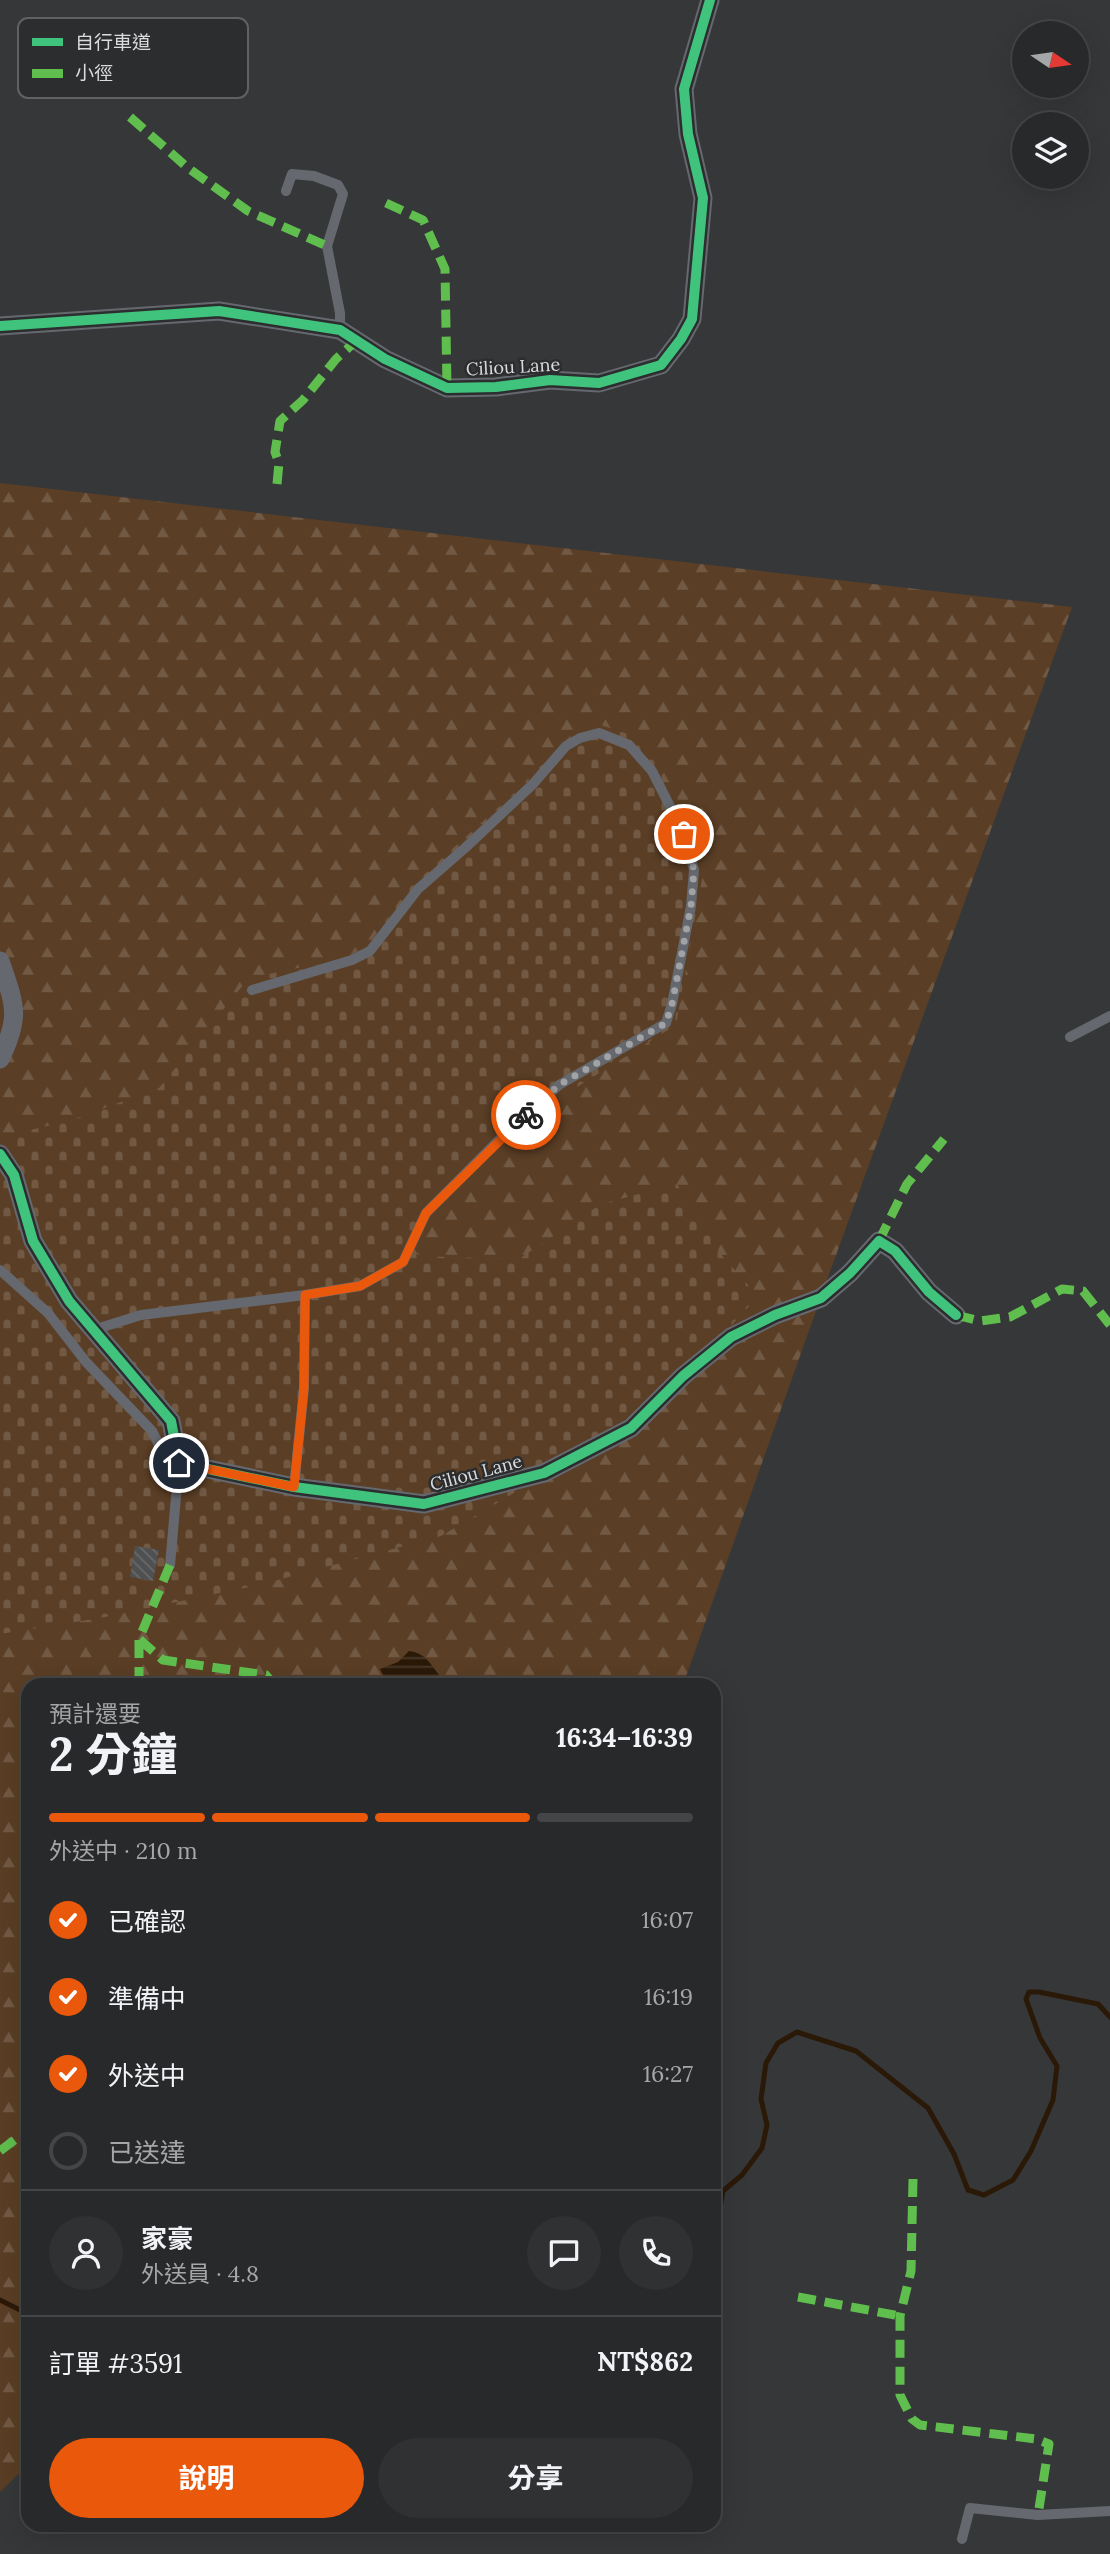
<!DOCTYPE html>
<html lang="zh-TW">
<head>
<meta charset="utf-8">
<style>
	:root { --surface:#28292a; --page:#303132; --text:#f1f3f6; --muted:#a5a6a8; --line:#444547; --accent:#ea580c }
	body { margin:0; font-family:Lora,"Noto Sans TC",serif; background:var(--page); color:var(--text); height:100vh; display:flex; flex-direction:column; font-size:26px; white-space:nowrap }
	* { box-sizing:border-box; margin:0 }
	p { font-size:23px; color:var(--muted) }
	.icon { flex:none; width:38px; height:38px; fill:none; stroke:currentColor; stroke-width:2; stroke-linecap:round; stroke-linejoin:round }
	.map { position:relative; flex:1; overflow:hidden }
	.drawer { position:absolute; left:21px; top:1678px; width:700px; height:854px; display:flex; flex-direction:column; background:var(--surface); border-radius:21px; box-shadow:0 7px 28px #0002,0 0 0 2px var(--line) }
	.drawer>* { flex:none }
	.needle { width:46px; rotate:103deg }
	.tools { position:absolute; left:1012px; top:21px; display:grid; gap:14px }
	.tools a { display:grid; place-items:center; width:77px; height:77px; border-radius:50%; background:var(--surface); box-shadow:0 7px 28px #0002,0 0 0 2px var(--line); font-size:35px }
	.pin { position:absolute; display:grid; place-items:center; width:60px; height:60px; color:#fff; margin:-30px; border:4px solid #fff; border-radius:50%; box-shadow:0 2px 7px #0007 }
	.courier { position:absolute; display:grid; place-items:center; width:70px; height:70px; margin:-35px; border:5px solid #ea580c; border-radius:50%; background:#fff; color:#222; box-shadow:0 2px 9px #0007 }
	.headline em { font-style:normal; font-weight:700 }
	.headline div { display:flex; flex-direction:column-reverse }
	.headline { display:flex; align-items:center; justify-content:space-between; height:119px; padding:0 28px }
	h1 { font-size:46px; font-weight:700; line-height:52px }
	.bar { display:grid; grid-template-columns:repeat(4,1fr); gap:10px 7px; align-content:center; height:84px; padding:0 28px }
	.bar i { height:9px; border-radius:5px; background:var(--line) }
	.bar .selected { background:var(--accent) }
	.bar p { grid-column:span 4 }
	.line { display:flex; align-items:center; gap:18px; padding:0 28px; border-top:2px solid var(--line) }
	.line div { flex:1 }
	.round { display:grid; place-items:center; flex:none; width:74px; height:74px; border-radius:37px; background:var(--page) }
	ol { padding:0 28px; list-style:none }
	li { display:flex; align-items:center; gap:21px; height:77px }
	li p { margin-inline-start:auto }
	li .icon { padding:7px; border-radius:50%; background:var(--accent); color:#fff; stroke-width:4 }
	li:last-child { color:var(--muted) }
	li i { width:38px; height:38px; border:4px solid var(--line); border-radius:50% }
	.action { display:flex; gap:14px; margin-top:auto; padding:14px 28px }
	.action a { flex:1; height:80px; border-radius:42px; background:var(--accent); color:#fff; font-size:28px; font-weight:700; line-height:80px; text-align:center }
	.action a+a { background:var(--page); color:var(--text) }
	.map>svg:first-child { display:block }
	.forest { fill:url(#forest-firs) }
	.cemetery { fill:url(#cemetery-stones) }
	.water { fill:url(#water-rules) }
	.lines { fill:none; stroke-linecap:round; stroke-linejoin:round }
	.stream { stroke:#2b1908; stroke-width:5 }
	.building { fill:url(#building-back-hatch) }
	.service { stroke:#65686e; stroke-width:10 }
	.minor { stroke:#65686e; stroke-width:19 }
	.quiet { stroke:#5fbe4e; stroke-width:9; stroke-dasharray:18 9; stroke-linecap:butt }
	.cycleway-casing { stroke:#2b2d2f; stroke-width:15 }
	.cycleway { stroke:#40c37c; stroke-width:10 }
	.done { stroke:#a1a2a3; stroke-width:7; stroke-dasharray:0 12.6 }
	.route { stroke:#ea580c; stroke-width:9 }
	.labels { text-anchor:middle; stroke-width:5; stroke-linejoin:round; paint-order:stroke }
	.street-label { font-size:18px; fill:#dadbdc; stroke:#2b2d2f }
	.key { fill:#2b2d2f; stroke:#606163; stroke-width:2 }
	.key-label { font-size:19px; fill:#dadbdc }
</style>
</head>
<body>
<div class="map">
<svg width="1110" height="2554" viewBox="0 0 1110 2554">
	<defs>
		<pattern id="forest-firs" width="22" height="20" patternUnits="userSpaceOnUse" patternTransform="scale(1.75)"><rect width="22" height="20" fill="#5a3e25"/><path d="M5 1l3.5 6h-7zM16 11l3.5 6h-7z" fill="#715944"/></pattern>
		<pattern id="cemetery-stones" width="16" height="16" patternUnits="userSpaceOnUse" patternTransform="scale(1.75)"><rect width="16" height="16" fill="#5a3e25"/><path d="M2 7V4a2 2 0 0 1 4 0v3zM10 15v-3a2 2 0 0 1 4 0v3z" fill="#715944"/></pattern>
		<pattern id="water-rules" width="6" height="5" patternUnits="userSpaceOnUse" patternTransform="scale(1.75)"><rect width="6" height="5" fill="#2b1908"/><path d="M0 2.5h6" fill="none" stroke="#493a2b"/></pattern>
		<pattern id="building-back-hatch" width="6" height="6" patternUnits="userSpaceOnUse" patternTransform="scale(1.75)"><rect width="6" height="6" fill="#4f5051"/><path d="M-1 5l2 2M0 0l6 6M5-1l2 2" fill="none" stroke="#686969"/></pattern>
	</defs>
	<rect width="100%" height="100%" fill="#363738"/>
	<path class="forest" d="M0,483L1072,607L827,1280L683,1685H28V2465L0,2492Z"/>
	<path class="cemetery" d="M601,725L631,735L662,770L694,830L704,868L676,1025L542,1109L428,1221L416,1256L519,1259L601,1204L677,1184L723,1257L758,1296L630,1438L534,1481L441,1536L263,1584L100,1618L0,1634V1137L69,1121L159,1088L249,978L342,959L368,946L407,890L514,793L573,733Z"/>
	<path class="water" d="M409,1651C425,1653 430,1663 439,1675L437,1685H388L380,1669L398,1662Z"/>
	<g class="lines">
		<path class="stream" d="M714,2241L723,2191L742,2175L762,2148L767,2125L761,2099L766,2063L778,2043L797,2032L856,2051L928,2108L954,2154L968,2190L984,2195L1013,2180L1031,2151L1053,2100L1057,2066L1040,2038L1026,1999L1029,1992H1039L1098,2004L1110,2017
			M0,2300L20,2310H28"/>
	</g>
	<path class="building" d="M135,1546L159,1550L153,1581L130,1577Z"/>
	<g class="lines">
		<path class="service" d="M286,191L292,174L314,176L338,185L343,194L327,246L340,313V330
			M1070,1037L1110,1016
			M0,1270L48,1313L86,1362L152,1431L164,1455L179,1463L170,1565
			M93,1330L141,1315L305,1295L360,1286L403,1262L426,1213L507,1132L559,1085L666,1023L672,1004L691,906L694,870L684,834L652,771L629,745L599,733L580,738L566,746L533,784L465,848L418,889L370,951L352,960L252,990
			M294,1487L304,1388L305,1295
			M962,2539L970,2508L1038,2515L1110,2511"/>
		<path class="minor" d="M0,326L219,311L340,330L385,359L447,388L496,387L550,380L599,383L661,365L681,339L692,319L703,198L688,134L684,89L710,0
			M0,961C15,1005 21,1016 0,1059
			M0,1154L14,1175L33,1241L69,1301L171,1421L179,1463L294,1487L424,1504L544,1473L631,1428L683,1376L731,1337L775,1315L821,1298L850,1273L879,1241L895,1251L929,1292L956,1315"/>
		<path class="quiet" d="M130,117L188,168L248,211L327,246
			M386,203L423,220L445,269L447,388
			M277,484L279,463L275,452L280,421L303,400L336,359L356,341
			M879,1241L907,1184L944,1139
			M956,1315L980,1321L1010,1317L1062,1289L1083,1291L1110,1325
			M170,1565L139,1639L163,1660L266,1675L274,1685
			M139,1685V1639
			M0,2151L28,2130
			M913,2179L911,2271L900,2316V2395L912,2419L920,2425L1036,2439L1049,2444L1038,2515
			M798,2297L900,2316"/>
		<defs>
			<path id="cycleway" d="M0,326L219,311L340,330L385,359L447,388L496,387L550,380L599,383L661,365L681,339L692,319L703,198L688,134L684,89L710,0
				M0,1154L14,1175L33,1241L69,1301L171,1421L179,1463L294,1487L424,1504L544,1473L631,1428L683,1376L731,1337L775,1315L821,1298L850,1273L879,1241L895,1251L929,1292L956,1315"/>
		</defs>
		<use href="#cycleway" class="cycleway-casing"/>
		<use href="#cycleway" class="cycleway"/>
	</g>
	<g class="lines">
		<path class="done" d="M526,1115L559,1085L666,1023L672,1004L691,906L694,870L684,834"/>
		<path class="route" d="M179,1463L294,1487L304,1388L305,1295L360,1286L403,1262L426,1213L526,1115"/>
	</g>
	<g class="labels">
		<g class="street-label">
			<text transform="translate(513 367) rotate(-3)" y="6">Ciliou Lane</text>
			<text transform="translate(476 1473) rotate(-15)" y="6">Ciliou Lane</text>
		</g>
	</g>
	<rect x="18" y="18" width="230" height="80" rx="10" class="key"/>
	<rect x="32" y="38" width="31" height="8" fill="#40c37c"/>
	<rect x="32" y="69" width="31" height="9" fill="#5fbe4e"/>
	<g class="key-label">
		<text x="75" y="49">自行車道</text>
		<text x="75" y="80">小徑</text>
	</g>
</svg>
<div class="tools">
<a><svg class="needle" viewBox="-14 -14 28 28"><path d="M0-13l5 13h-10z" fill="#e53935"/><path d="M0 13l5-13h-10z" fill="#a5a6a8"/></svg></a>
<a><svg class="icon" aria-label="layers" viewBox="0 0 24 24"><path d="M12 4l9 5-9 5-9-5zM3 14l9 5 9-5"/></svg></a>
</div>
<div class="pin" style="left:684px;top:834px;background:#ea580c"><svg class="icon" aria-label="bag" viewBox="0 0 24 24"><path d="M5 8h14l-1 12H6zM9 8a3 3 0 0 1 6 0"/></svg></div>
<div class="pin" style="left:179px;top:1463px;background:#1f2937"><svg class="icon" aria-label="home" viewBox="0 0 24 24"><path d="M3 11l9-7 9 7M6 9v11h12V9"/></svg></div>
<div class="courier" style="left:526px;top:1115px"><svg class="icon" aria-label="bike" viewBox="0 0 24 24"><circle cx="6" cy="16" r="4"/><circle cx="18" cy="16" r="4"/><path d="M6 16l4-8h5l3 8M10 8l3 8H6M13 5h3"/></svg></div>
<section class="drawer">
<div class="headline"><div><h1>2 分鐘</h1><p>預計還要</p></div><em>16:34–16:39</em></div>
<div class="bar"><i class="selected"></i><i class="selected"></i><i class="selected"></i><i></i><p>外送中 · 210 m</p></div>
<ol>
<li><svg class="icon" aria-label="check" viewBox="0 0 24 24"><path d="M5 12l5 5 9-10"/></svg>已確認<p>16:07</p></li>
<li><svg class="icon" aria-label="check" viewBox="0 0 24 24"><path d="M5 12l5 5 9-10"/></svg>準備中<p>16:19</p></li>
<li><svg class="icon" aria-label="check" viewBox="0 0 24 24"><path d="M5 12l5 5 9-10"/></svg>外送中<p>16:27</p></li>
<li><i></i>已送達</li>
</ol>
<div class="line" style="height:126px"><a class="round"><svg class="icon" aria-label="person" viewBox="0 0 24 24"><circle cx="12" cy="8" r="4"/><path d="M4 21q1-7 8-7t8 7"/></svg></a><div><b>家豪</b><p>外送員 · 4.8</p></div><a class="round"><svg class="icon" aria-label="chat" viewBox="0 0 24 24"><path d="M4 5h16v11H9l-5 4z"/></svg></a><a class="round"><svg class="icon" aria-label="phone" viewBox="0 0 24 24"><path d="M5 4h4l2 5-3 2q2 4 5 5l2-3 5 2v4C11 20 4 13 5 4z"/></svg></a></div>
<div class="line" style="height:91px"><div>訂單 #3591</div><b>NT$862</b></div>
<div class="action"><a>說明</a><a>分享</a></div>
</section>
</div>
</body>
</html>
